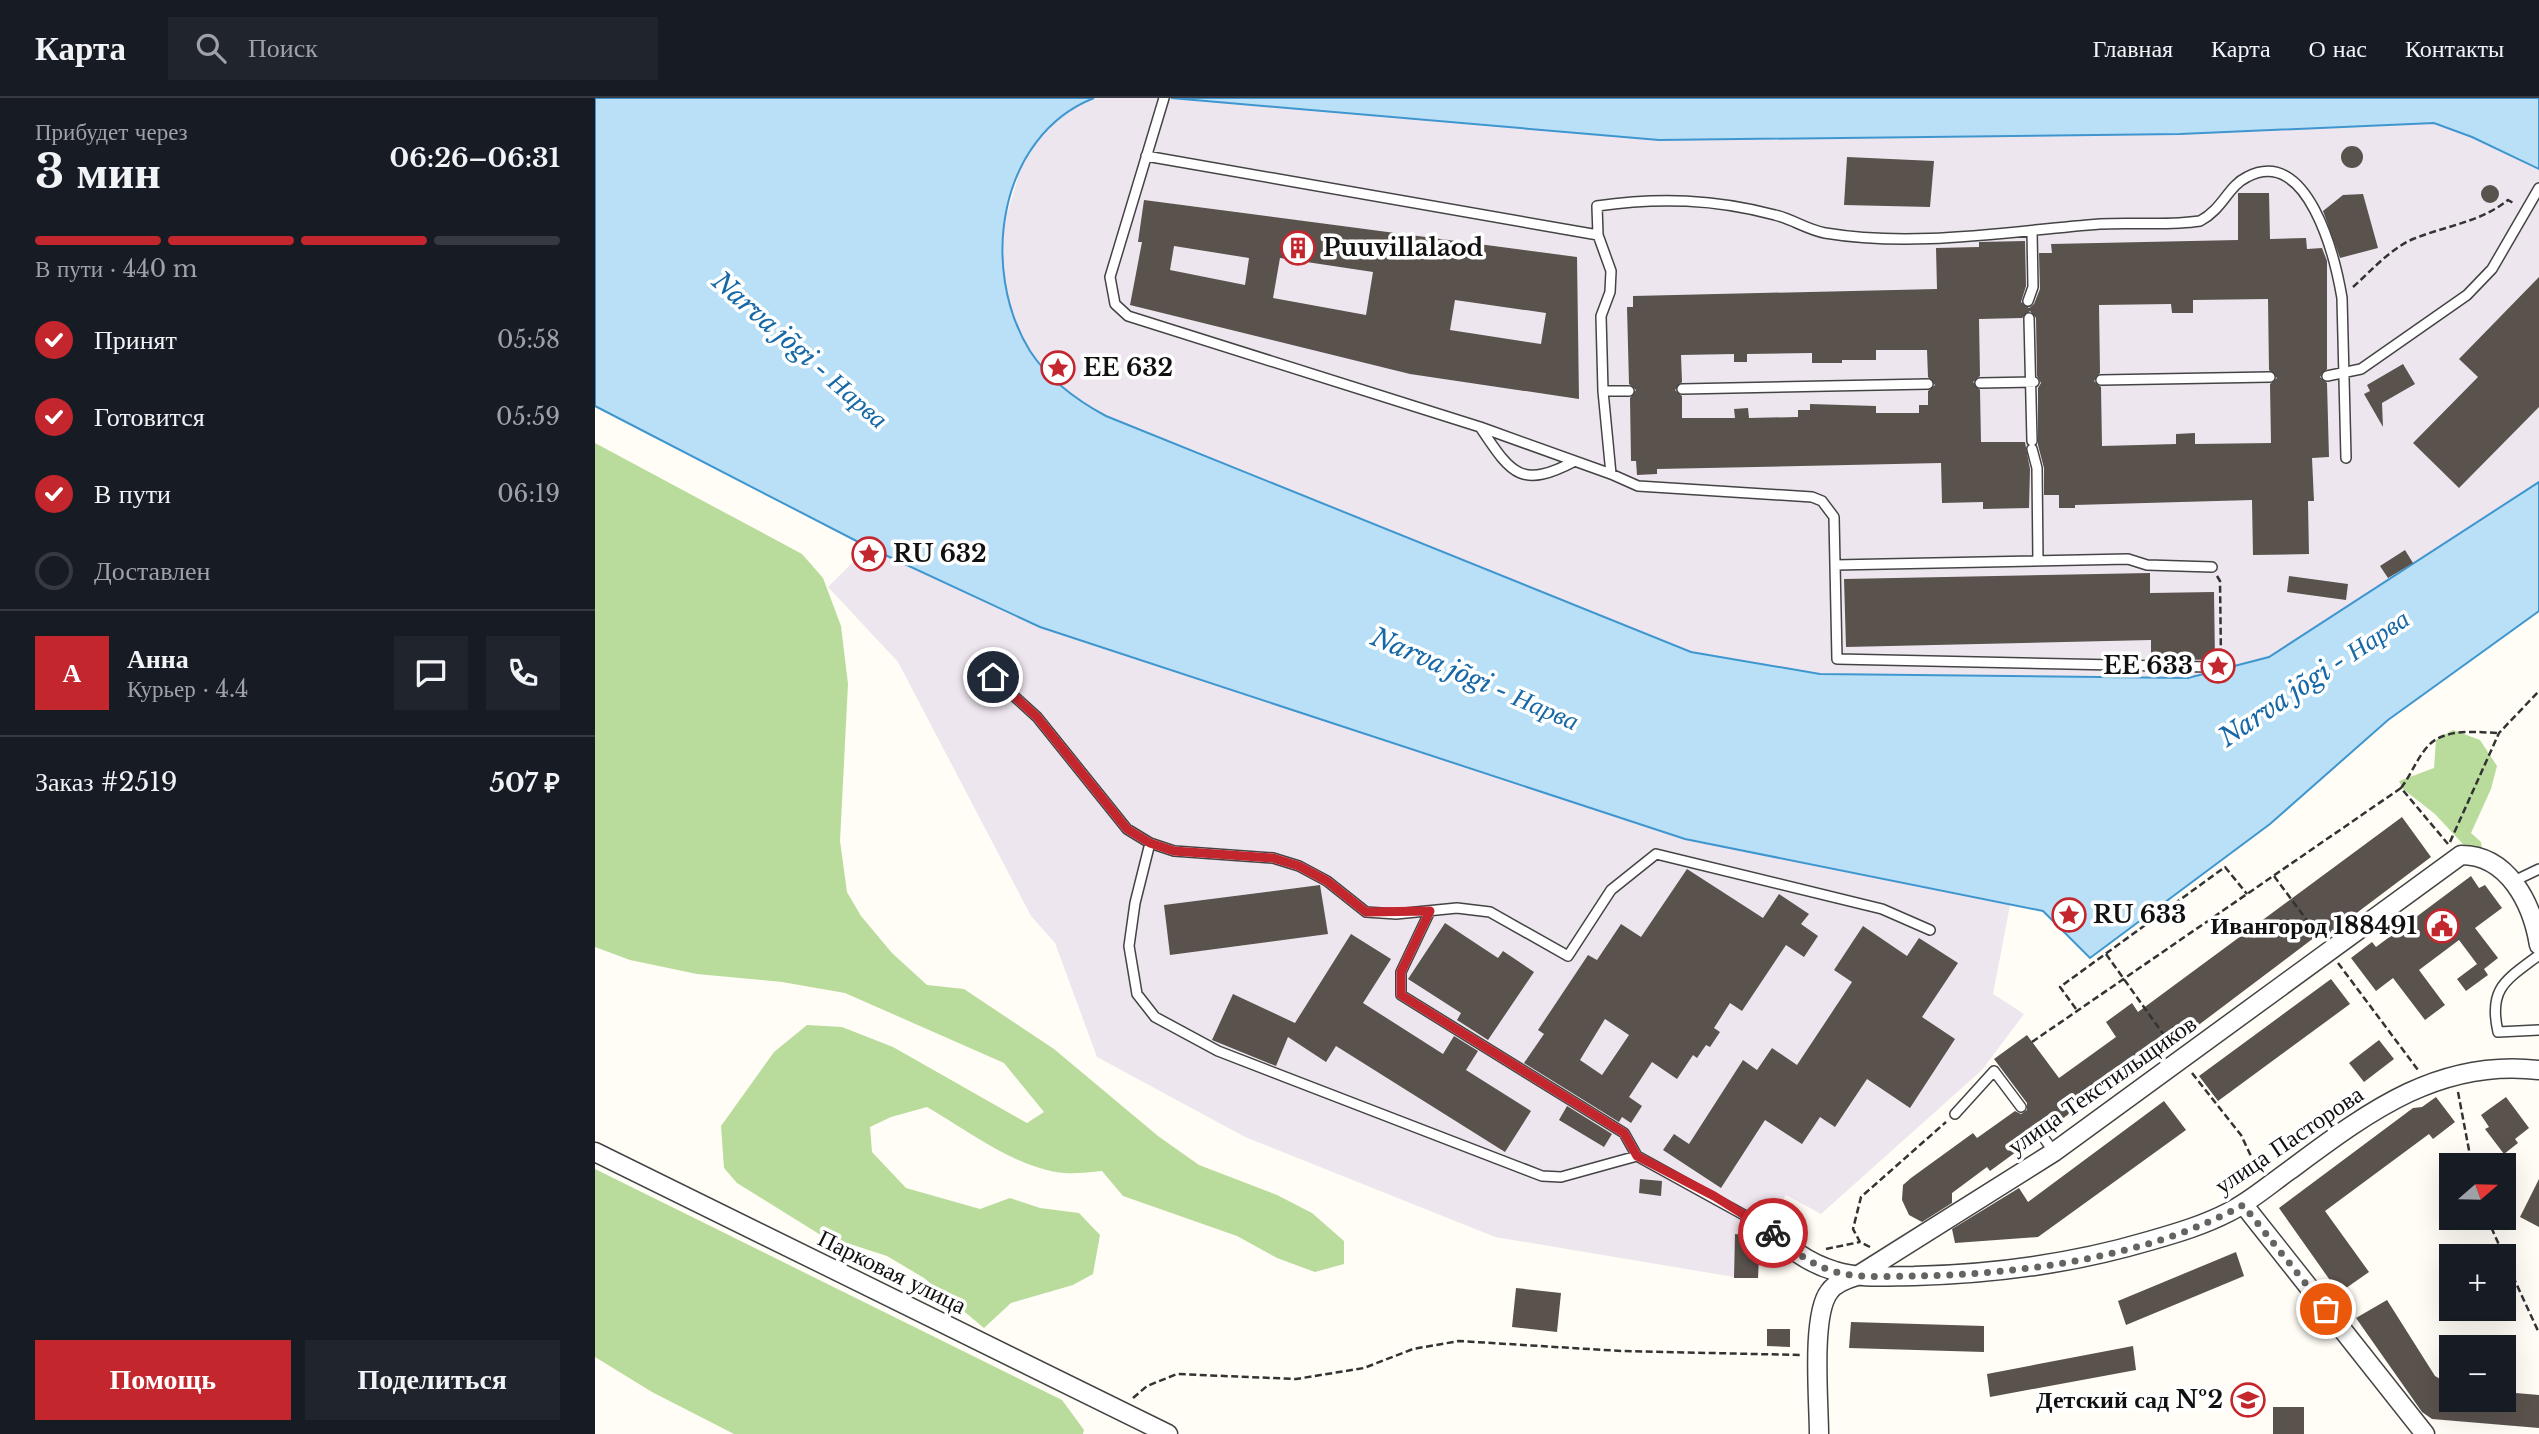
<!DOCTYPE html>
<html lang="ru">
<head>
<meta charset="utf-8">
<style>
	:root { --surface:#171b24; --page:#20242c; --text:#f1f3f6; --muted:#9ea1a6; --line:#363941; --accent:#c4262e }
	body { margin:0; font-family:"Libre Baskerville",serif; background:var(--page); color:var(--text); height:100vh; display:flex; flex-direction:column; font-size:26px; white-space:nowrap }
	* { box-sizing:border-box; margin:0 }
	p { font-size:23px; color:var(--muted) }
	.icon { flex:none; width:38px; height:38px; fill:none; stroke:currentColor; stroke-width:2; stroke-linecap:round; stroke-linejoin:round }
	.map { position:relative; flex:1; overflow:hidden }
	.drawer { display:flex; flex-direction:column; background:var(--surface); width:595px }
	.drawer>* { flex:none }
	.needle { width:46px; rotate:70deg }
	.fabs { position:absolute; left:1844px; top:1055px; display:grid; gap:14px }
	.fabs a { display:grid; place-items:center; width:77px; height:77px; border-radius:0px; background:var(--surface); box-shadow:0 7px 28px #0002; font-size:35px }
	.pin { position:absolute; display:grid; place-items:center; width:60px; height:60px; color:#fff; margin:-30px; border:4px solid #fff; border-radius:50%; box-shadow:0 2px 7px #0007 }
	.courier { position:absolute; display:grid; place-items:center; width:70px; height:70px; margin:-35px; border:5px solid #c4262e; border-radius:50%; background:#fff; color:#222; box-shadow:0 2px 9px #0007 }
	.headline em { font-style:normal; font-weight:700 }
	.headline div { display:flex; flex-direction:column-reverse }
	.headline { display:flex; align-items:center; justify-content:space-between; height:119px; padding:0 35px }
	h1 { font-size:46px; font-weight:700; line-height:52px }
	.bar { display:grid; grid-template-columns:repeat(4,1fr); gap:10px 7px; align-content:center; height:84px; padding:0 35px }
	.bar i { height:9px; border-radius:5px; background:var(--line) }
	.bar .active { background:var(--accent) }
	.bar p { grid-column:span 4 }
	.line { display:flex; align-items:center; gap:18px; padding:0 35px; border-top:2px solid var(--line) }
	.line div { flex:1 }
	.round { display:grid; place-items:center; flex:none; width:74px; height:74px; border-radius:0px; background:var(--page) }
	ol { padding:0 35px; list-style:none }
	li { display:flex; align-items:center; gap:21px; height:77px }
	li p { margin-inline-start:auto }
	li .icon { padding:7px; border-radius:50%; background:var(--accent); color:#fff; stroke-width:4 }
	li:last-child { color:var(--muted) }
	li i { width:38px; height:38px; border:4px solid var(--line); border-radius:50% }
	.cta { display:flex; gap:14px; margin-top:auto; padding:14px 35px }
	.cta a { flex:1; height:80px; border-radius:0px; background:var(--accent); color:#fff; font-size:28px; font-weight:700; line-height:80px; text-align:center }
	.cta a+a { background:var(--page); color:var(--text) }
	header { display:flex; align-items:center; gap:42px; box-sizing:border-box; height:98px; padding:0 35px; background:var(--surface); border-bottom:2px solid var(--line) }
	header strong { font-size:33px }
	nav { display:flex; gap:38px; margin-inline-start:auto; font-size:24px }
	.search { width:490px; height:63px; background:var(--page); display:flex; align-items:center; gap:18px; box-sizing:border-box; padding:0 24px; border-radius:0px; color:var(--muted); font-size:26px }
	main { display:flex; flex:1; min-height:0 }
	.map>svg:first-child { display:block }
	.industrial { fill:#eee6ef }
	.forest { fill:#b9dc9c }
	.water { fill:#b9e0f7; stroke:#3f96cf; stroke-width:2 }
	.building { fill:#5a524d; fill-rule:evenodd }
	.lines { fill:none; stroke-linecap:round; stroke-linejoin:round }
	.lane-casing { stroke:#444; stroke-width:12 }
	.street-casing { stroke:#444; stroke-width:21 }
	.path { stroke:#333; stroke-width:2.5; stroke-dasharray:7 3.5; stroke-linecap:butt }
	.lane { stroke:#fff; stroke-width:9 }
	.street { stroke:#fff; stroke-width:18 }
	.done { stroke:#646461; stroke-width:7; stroke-dasharray:0 12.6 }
	.route { stroke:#c4262e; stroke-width:9 }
	.labels { text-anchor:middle; stroke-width:7; stroke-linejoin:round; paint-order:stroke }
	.poi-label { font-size:24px; font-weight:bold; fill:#111; stroke:#fff; text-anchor:start }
	.street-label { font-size:24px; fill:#111; stroke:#fff }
	.water-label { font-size:26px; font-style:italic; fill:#1768a6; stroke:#fff }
</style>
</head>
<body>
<header>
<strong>Карта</strong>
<div class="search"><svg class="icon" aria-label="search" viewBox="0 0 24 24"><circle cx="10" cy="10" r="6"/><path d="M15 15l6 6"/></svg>Поиск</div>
<nav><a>Главная</a><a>Карта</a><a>О нас</a><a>Контакты</a></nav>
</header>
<main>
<section class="drawer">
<div class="headline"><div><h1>3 мин</h1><p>Прибудет через</p></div><em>06:26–06:31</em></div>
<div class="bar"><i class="active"></i><i class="active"></i><i class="active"></i><i></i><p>В пути · 440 m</p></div>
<ol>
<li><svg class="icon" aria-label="check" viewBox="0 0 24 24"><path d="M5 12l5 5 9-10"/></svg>Принят<p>05:58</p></li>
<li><svg class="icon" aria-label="check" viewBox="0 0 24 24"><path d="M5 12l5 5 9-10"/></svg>Готовится<p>05:59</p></li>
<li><svg class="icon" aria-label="check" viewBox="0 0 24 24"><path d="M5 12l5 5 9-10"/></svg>В пути<p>06:19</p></li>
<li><i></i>Доставлен</li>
</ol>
<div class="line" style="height:126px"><b class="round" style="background:var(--accent);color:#fff">А</b><div><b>Анна</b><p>Курьер · 4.4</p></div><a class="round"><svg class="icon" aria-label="chat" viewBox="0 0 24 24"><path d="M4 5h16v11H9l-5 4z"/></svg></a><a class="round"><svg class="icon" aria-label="phone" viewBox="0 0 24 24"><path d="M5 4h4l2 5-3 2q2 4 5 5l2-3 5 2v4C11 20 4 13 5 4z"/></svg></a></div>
<div class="line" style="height:91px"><div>Заказ #2519</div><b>507 ₽</b></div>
<div class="cta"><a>Помощь</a><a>Поделиться</a></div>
</section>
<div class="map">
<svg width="1944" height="1336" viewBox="0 0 1944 1336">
	<rect width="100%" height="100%" fill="#fffdf5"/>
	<path class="industrial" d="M498,0H576L1064,42L1585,36L1839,25L1877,39L1944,71V384L1674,559L1593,580L1225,576L1096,554L511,318L485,304L458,281L435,253L415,210L408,167L409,126L425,73L447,33L469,14Z
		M273,449L445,529L1090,741L1415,807L1398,896L1429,916L1387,972L1226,1116L1191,1097L1165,1137L1163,1180L1139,1179L900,1139L650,1039L502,959L460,845L436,818L303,564L233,489Z"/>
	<path class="forest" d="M0,345L207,456L228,480L246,528L253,586L245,743L252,794L266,818L297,855L332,887L369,891L459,951L563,1038L604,1067L682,1097L717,1115L749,1143V1166L720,1174L682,1160L642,1138L528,1098L507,1073C495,1074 481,1076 469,1075C420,1070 374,1033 332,1009L296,1019L275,1029L277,1054L311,1090L385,1111L415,1100L445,1110L484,1115L505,1137L498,1176L478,1187L416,1205L389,1230L329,1180L292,1158L224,1136L142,1085L129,1070L126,1028L179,954L212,927L247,929L298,949L432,1025L449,1014L409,965L250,895L187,884L102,876L35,862L0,849Z
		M1858,632L1885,642L1902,668L1896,691L1876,735L1886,744L1888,756L1878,757L1840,716L1808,691L1804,683L1839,670L1841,642Z
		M0,1071L467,1302L489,1332L488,1336H139L57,1294L0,1259Z"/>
	<path class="water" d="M0,0H499C403,38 384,171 435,253C454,282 481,302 511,318L1096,554L1225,576L1593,580L1674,559L1944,384V513L1793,622L1675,726L1495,860L1448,813L1090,741L445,529L273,449L0,308Z
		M576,0H1944V71L1877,39L1839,25L1585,36L1064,42Z"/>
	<path class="building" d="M1746 59a11 11 0 1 1 22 0a11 11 0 1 1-22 0Z
		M1252,59L1339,63L1335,109L1249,107Z
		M1886 96a9 9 0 1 1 18 0a9 9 0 1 1-18 0Z
		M1643,95H1674L1675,141L1711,140L1712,151L1727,150L1732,163V271L1725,279L1732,285L1734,359L1717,360L1719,403H1713L1714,456L1658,457L1657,402L1480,407V410H1464V397H1449V370L1443,347V290L1446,285L1442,278L1441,220L1435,213L1427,220L1384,221L1385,278L1378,284L1385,292L1386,344H1430L1435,371L1434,410L1388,411V404L1347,405L1346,365L1062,371V376L1042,377L1041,363H1036L1035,300L1041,292L1034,286L1032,209H1038V198L1342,191L1341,150L1384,149V144L1430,143L1431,188L1426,204L1434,210L1439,206L1445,191L1444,155H1457L1456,146L1643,142ZM1673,201L1674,272L1682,280L1675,286L1676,345L1600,346V335L1581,336V346L1507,348L1506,289L1499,283L1505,275L1504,207L1576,206L1577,215H1598V202ZM1281,252H1332L1333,279L1340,287L1333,293V307H1324V315H1281V308L1215,306V312H1203V319L1154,320L1153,310L1139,311L1140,320H1087V298L1080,292L1087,284L1086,257L1139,256V264H1152V256L1217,255V265H1247V262H1281Z
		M1768,96L1783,150L1745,160L1728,113L1748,97Z
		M549,102L982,159L984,301L815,276L535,207L547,144H543ZM579,148L654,160L650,187L575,172ZM685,160L778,174L771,217L678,200ZM860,202L951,215L946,246L855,232Z
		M1944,179V309L1864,390L1818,345L1883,279L1864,261Z
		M1808,266L1820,286L1787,305L1788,329L1769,296L1775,293L1772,287Z
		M1810,452L1818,465L1793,480L1785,468Z
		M1555,475V495L1619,494L1620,562L1556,561V542L1251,549L1249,481Z
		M1694,478L1753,486L1751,502L1692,494Z
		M1807,719L1836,759L1731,838L1728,833L1540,975L1537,970L1452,1032L1443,1030L1440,1040L1395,1073L1392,1069L1357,1095V1105L1327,1124L1314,1117L1307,1102L1308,1087L1316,1080L1378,1035L1382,1040L1420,1013L1426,1016L1432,1012V1005L1399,961L1432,937L1464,980L1521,939L1511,924L1537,905L1543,914Z
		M1092,771L1168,820L1184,796L1214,816L1206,826L1223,838L1209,859L1191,847L1147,913L1135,905L1119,930L1125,934L1115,949L1111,947L1102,960L1098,957L1082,981L1057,964L1034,999L1047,1008L1036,1025L1027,1019L1024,1024L929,965L949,936L943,932L993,857L1002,862L1026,826L1046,839ZM1010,921L1034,937L1007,977L985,962Z
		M1876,778L1884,790L1890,787L1907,810L1880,830L1903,860L1889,871L1893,877L1871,893L1862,881L1882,866L1864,842L1824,872L1850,907L1830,922L1798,880L1781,893L1756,860L1777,844L1781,849Z
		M725,787L733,836L575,857L569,807Z
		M850,825L903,860L908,853L939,874L893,942L862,922L866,915L813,881Z
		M1268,828L1312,858L1324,840L1363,865L1327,919L1360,941L1315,1010L1272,981L1240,1029L1225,1019L1207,1046L1170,1022L1126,1090L1068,1052L1079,1036L1094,1046L1148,962L1162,972L1177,950L1202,967L1257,884L1239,872Z
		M756,836L796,861L768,905L848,956L859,938L883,953L871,972L936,1013L910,1054L741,948L731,964L693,939L681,968L617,942L638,896L700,925Z
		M1736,881L1755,906L1623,1003L1604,978Z
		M1784,942L1799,961L1769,984L1754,965Z
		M1841,999L1860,1024L1838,1041L1834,1036L1730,1113L1774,1174L1744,1195L1684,1110L1818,1010L1827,1009Z
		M1911,999L1934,1030L1920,1041L1923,1045L1909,1056L1890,1031L1894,1029L1886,1017Z
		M1569,1003L1591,1032L1443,1139L1360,1145L1357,1131L1424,1090L1433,1104Z
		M972,1008L1017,1036L1009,1049L964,1022Z
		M1045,1081L1067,1083L1066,1098L1044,1095Z
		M1944,1081V1129L1925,1119Z
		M1140,1136L1165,1139L1163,1180H1139Z
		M1641,1154L1649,1178L1531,1227L1523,1203Z
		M921,1190L966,1195L962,1234L917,1229Z
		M1792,1202L1840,1278L1857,1288V1302H1909V1294L1944,1297V1330L1837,1321L1827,1314L1761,1220Z
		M1256,1224L1389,1228V1254L1254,1250Z
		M1172,1231H1195V1249L1172,1248Z
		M1538,1248L1541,1272L1395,1299L1392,1276Z
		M1678,1309H1709V1336H1678Z"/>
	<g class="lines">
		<defs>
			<path id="lane" d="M569,0L515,179L520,206L533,218L885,329L1016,376
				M551,58L1003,137
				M1433,203L1438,189L1437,133
				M1434,220L1437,343
				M1732,278L1766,271L1872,197L1897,171L1944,90
				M1506,282L1675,279
				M1385,285L1439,284
				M1087,291L1333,286
				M1008,293H1034
				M885,329C916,375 925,392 980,363
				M1437,351L1442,370L1443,463
				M1240,467L1533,461L1552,467L1617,469
				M1615,569L1242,561L1239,419L1227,403L1217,399L1043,388L1016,376L1008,293L1006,218L1015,194L1016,173L1003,137L1002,108C1064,99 1120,101 1180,117C1197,121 1213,132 1230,135C1321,150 1414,133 1505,126C1538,124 1572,128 1605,123C1628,111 1633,88 1652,79C1713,47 1740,159 1747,200L1751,360
				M398,579L442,619L532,731L555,745L579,753L678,760L704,768L732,783L771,814L801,816L862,810L895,814L973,858L1016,792L1061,756L1287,811L1335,832
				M555,745L540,805L534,848L542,896L560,919L623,953L947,1078L966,1079L1042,1058L1169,1128
				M1919,783L1944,771
				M835,813L806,874V897L1029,1035L1042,1058
				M1944,857C1911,882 1893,890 1903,934L1944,932
				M1360,1016L1399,973L1426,1009
				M1446,1036L1459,1054"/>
			<path id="street" d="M0,1054L573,1336
				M1648,1106L1830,1336
				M1169,1128C1191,1147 1211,1165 1240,1173C1265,1181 1293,1178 1319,1178C1400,1176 1476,1166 1554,1143C1582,1135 1609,1127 1634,1114C1656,1103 1675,1086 1695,1072C1772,1015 1843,960 1944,972
				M1224,1336C1224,1304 1216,1218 1234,1194C1240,1185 1252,1181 1262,1178L1459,1054L1866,757C1913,757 1937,805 1944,847"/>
		</defs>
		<use href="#lane" class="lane-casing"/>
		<use href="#street" class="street-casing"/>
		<path class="path" d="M1758,189C1776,173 1795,151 1818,141C1850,128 1886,124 1913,102L1920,106
			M1622,478L1625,483L1626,562
			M1806,690C1816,677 1822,660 1833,648C1849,630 1881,634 1902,635
			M1855,744L1904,635L1944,593
			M1679,778L1725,840
			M1511,856L1576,947
			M1743,865L1823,972
			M1481,911L1465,889L1630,769L1652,796
			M1437,944L1806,690L1853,746
			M1597,975L1646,1037L1663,1073
			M1863,994L1877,1068
			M1892,1120L1909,1158
			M1275,1149L1265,1144L1258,1131L1266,1099L1351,1024
			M1231,1151L1265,1144
			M1909,1159L1944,1235
			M538,1300L552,1288L582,1276L701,1281L769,1270L818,1251L864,1243L1026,1253L1205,1257"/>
		<use href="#lane" class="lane"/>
		<use href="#street" class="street"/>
	</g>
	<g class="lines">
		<path class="done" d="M1178,1135C1197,1152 1216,1167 1241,1174C1267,1181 1295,1178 1321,1178C1428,1176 1554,1159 1648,1107L1731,1211"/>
		<path class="route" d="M398,579L442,619L532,731L555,745L579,753L678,760L704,768L732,783L771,814L835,813L806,874V897L1029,1035L1042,1058L1119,1098L1178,1135"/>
	</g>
	<defs>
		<symbol id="building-ring" viewBox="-11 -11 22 22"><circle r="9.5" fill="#fff" stroke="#c4262e" stroke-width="1.5"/><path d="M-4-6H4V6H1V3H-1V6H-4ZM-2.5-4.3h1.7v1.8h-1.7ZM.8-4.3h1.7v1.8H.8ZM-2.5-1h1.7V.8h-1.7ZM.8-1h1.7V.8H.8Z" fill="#c4262e"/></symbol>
		<symbol id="sight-ring" viewBox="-11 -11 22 22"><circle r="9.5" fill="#fff" stroke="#c4262e" stroke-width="1.5"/><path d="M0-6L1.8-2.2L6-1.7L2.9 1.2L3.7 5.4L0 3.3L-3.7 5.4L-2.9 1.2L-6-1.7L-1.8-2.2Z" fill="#c4262e"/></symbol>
		<symbol id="civic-ring" viewBox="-11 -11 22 22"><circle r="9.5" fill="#fff" stroke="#c4262e" stroke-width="1.5"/><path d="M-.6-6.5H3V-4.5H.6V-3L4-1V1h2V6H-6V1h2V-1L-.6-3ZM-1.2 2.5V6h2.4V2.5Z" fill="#c4262e"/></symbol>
		<symbol id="school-ring" viewBox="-11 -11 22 22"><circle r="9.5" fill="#fff" stroke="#c4262e" stroke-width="1.5"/><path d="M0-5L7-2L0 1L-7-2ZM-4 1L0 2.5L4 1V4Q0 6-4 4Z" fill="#c4262e"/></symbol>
	</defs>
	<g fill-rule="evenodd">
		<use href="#building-ring" x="684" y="131" width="38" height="38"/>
		<use href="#sight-ring" x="444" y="251" width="38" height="38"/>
		<use href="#sight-ring" x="255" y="437" width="38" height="38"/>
		<use href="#sight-ring" x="1604" y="549" width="38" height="38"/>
		<use href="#sight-ring" x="1455" y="798" width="38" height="38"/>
		<use href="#civic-ring" x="1828" y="809" width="38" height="38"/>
		<use href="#school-ring" x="1634" y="1283" width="38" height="38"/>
	</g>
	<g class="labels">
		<g class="poi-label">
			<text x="728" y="158">Puuvillalaod</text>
			<text x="488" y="278">EE 632</text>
			<text x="298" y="464">RU 632</text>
			<text x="1598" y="576" text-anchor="end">EE 633</text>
			<text x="1498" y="825">RU 633</text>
			<text x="1822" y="836" text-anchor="end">Ивангород 188491</text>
			<text x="1628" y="1310" text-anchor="end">Детский сад №2</text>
		</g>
		<g class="street-label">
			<text transform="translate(1507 987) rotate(-35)" y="8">улица Текстильщиков</text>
			<text transform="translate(1694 1042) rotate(-34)" y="8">улица Пасторова</text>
			<text transform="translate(297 1174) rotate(26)" y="8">Парковая улица</text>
		</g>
		<g class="water-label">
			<text transform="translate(205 252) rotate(41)" y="9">Narva jõgi - Нарва</text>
			<text transform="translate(1719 580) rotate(-34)" y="9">Narva jõgi - Нарва</text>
			<text transform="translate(880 581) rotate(23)" y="9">Narva jõgi - Нарва</text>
		</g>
	</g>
</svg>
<div class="fabs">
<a><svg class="needle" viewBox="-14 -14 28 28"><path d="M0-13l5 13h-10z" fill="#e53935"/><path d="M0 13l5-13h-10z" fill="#9ea1a6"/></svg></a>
<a>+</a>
<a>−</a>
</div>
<div class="pin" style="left:1731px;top:1211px;background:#ea580c"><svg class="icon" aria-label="bag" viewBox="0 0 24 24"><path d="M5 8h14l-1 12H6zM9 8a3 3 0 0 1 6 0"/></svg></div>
<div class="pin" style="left:398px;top:579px;background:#1f2937"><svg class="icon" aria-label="home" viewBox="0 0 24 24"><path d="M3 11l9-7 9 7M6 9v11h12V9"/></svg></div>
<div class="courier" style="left:1178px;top:1135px"><svg class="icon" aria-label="bike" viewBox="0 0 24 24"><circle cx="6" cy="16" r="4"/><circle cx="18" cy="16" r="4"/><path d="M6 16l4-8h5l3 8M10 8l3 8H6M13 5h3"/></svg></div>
</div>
</main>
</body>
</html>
